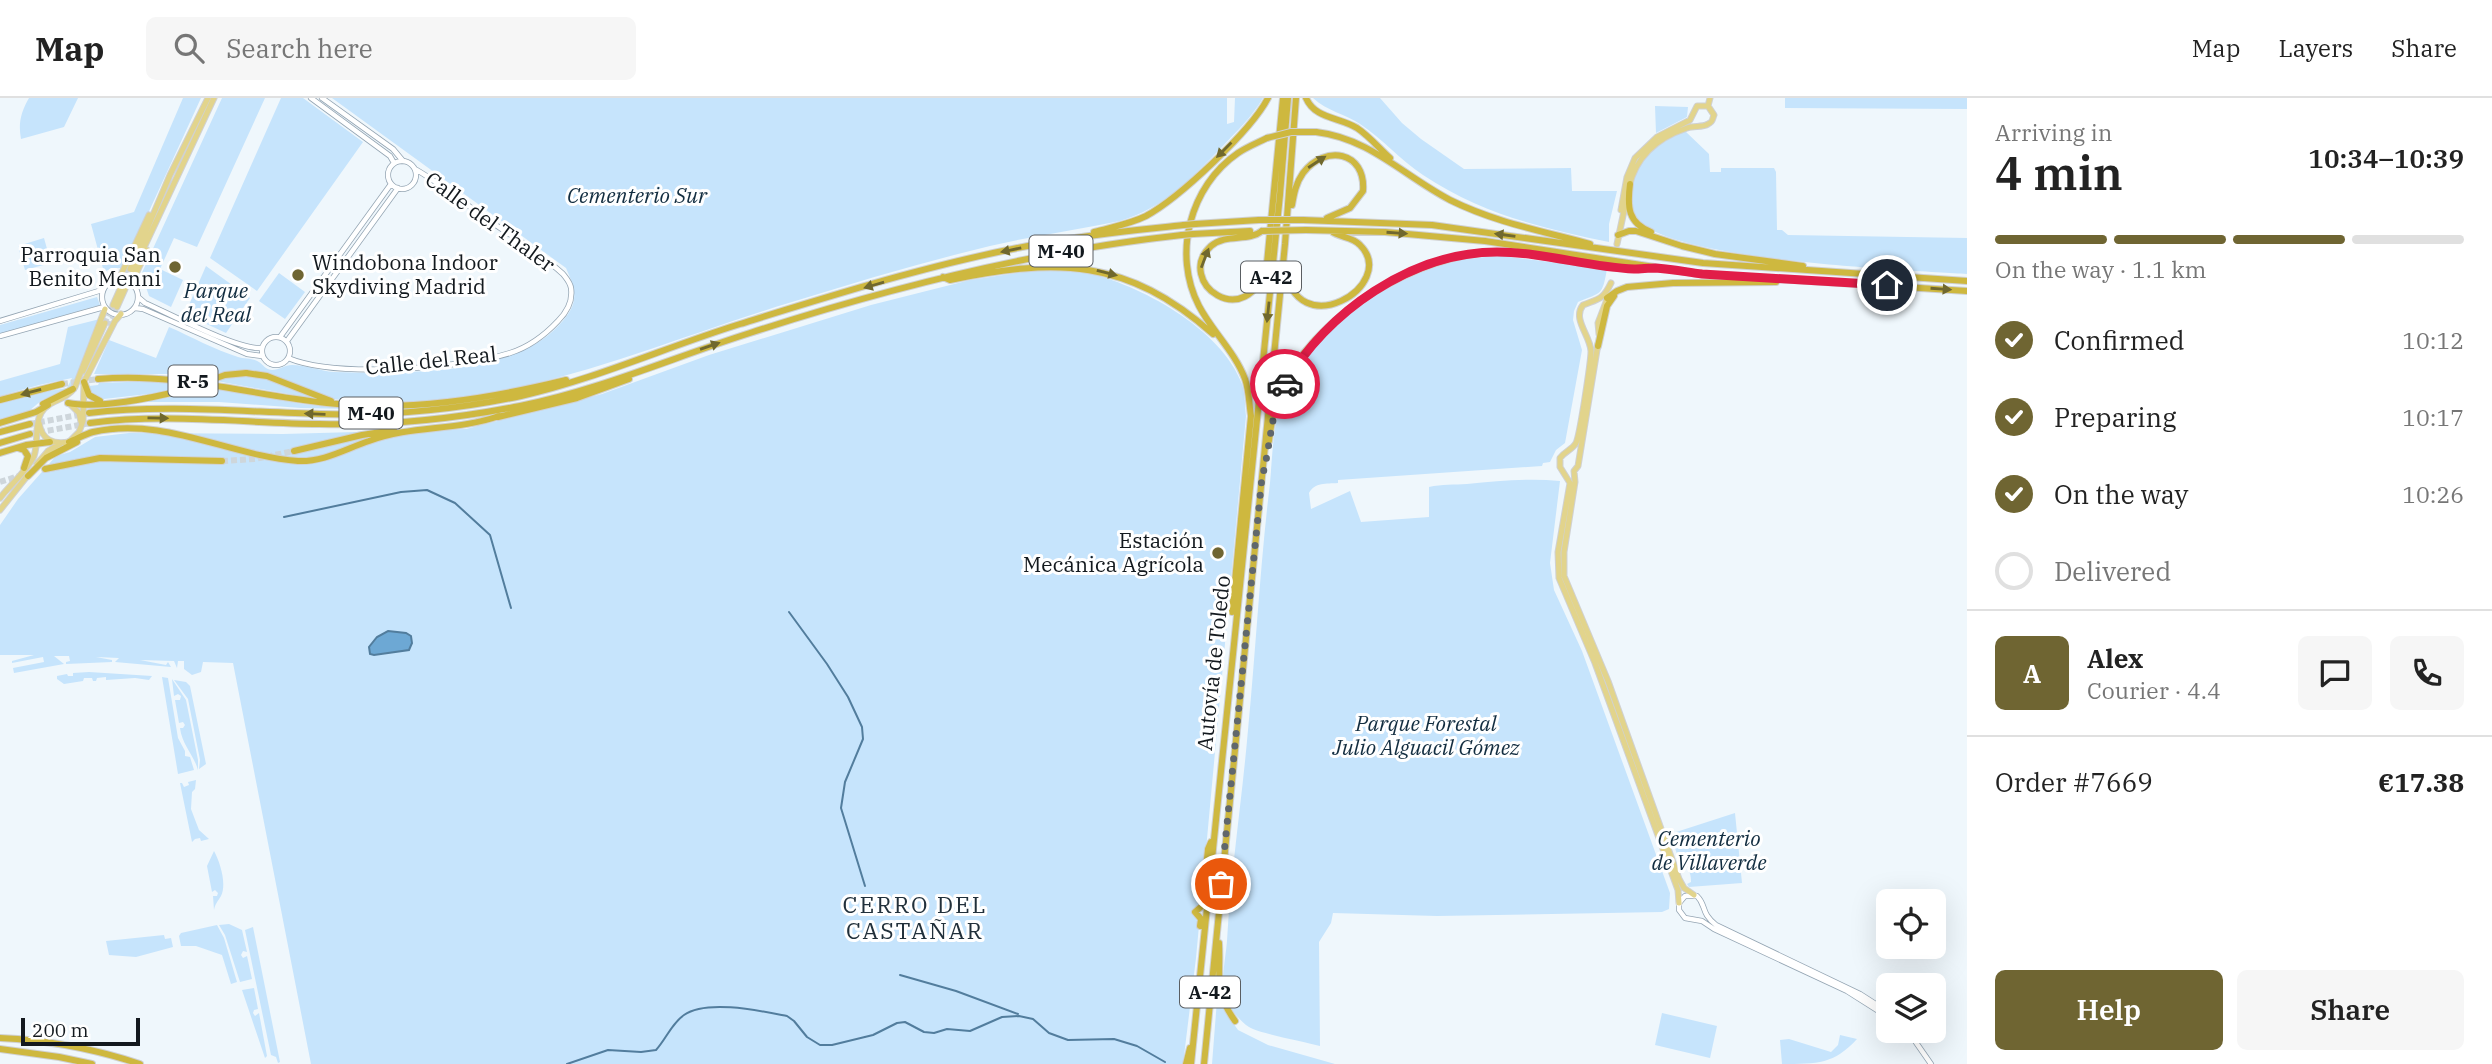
<!DOCTYPE html>
<html lang="en">
<head>
<meta charset="utf-8">
<style>
	:root { --surface:#fff; --page:#f6f6f6; --text:#222; --muted:#767676; --line:#e0e0e0; --accent:#6f6532 }
	body { margin:0; font-family:"IBM Plex Serif",serif; background:var(--page); color:var(--text); height:100vh; display:flex; flex-direction:column; font-size:26px; white-space:nowrap }
	* { box-sizing:border-box; margin:0 }
	p { font-size:23px; color:var(--muted) }
	.icon { flex:none; width:38px; height:38px; fill:none; stroke:currentColor; stroke-width:2; stroke-linecap:round; stroke-linejoin:round }
	.map { position:relative; flex:1; overflow:hidden }
	.side { display:flex; flex-direction:column; background:var(--surface); width:525px }
	.side>* { flex:none }
	.controls { position:absolute; left:1876px; top:791px; display:grid; gap:14px }
	.controls a { display:grid; place-items:center; width:70px; height:70px; border-radius:10px; background:var(--surface); box-shadow:0 7px 28px #0002; font-size:35px }
	.scale { position:absolute; left:21px; bottom:18px; width:119px; box-sizing:border-box; padding-left:7px; border:4px solid #13191e; border-top:0; font-size:19px; line-height:24px; white-space:nowrap; color:#13191e; -webkit-text-stroke:5px #fff; paint-order:stroke }
	.pin { position:absolute; display:grid; place-items:center; width:60px; height:60px; color:#fff; margin:-30px; border:4px solid #fff; border-radius:50%; box-shadow:0 2px 7px #0007 }
	.courier { position:absolute; display:grid; place-items:center; width:70px; height:70px; margin:-35px; border:5px solid #e11d48; border-radius:50%; background:#fff; color:#222; box-shadow:0 2px 9px #0007 }
	.headline em { font-style:normal; font-weight:600 }
	.headline div { display:flex; flex-direction:column-reverse }
	.headline { display:flex; align-items:center; justify-content:space-between; height:119px; padding:0 28px }
	h1 { font-size:46px; font-weight:600; line-height:52px }
	.bar { display:grid; grid-template-columns:repeat(4,1fr); gap:10px 7px; align-content:center; height:84px; padding:0 28px }
	.bar i { height:9px; border-radius:5px; background:var(--line) }
	.bar .selected { background:var(--accent) }
	.bar p { grid-column:span 4 }
	.line { display:flex; align-items:center; gap:18px; padding:0 28px; border-top:2px solid var(--line) }
	.line div { flex:1 }
	.round { display:grid; place-items:center; flex:none; width:74px; height:74px; border-radius:10px; background:var(--page) }
	ol { padding:0 28px; list-style:none }
	li { display:flex; align-items:center; gap:21px; height:77px }
	li p { margin-inline-start:auto }
	li .icon { padding:7px; border-radius:50%; background:var(--accent); color:#fff; stroke-width:4 }
	li:last-child { color:var(--muted) }
	li i { width:38px; height:38px; border:4px solid var(--line); border-radius:50% }
	.primary-button { display:flex; gap:14px; margin-top:auto; padding:14px 28px }
	.primary-button a { flex:1; height:80px; border-radius:10px; background:var(--accent); color:#fff; font-size:28px; font-weight:600; line-height:80px; text-align:center }
	.primary-button a+a { background:var(--page); color:var(--text) }
	header { display:flex; align-items:center; gap:42px; box-sizing:border-box; height:98px; padding:0 35px; background:var(--surface); border-bottom:2px solid var(--line) }
	header strong { font-size:33px }
	nav { display:flex; gap:38px; margin-inline-start:auto; font-size:24px }
	.search { width:490px; height:63px; background:var(--page); display:flex; align-items:center; gap:18px; box-sizing:border-box; padding:0 24px; border-radius:10px; color:var(--muted); font-size:26px }
	main { display:flex; flex:1; min-height:0 }
	.map>svg:first-child { display:block }
	.green { fill:#c6e4fc }
	.water { fill:#6da8d4; stroke:#527d9d; stroke-width:2 }
	.lines { fill:none; stroke-linecap:round; stroke-linejoin:round }
	.stream { stroke:#527d9d; stroke-width:2 }
	.major-tunnel { stroke:#ced6db; stroke-width:5; stroke-dasharray:5 2.5; stroke-linecap:butt }
	.highway-tunnel { stroke:#ced6db; stroke-width:6; stroke-dasharray:6 3; stroke-linecap:butt }
	.minor-casing { stroke:#94a5b3; stroke-width:6 }
	.major-casing { stroke:#d0d1d2; stroke-width:7 }
	.highway-casing { stroke:#d0d1d2; stroke-width:8 }
	.minor { stroke:#fff; stroke-width:4.5 }
	.major { stroke:#e2d48c; stroke-width:5 }
	.highway { stroke:#ceb83f; stroke-width:6 }
	.highway-bridge-casing { stroke:#d0d1d2; stroke-width:8; stroke-linecap:butt }
	.highway-bridge { stroke:#ceb83f; stroke-width:6 }
	.oneway { fill:#70682e }
	.done { stroke:#60676c; stroke-width:7; stroke-dasharray:0 12.6 }
	.route { stroke:#e11d48; stroke-width:9 }
	.poi-dot { fill:#6f6532; stroke:#fff; stroke-width:2.5 }
	.labels { text-anchor:middle; stroke-width:6; stroke-linejoin:round; paint-order:stroke }
	.shield { fill:#fff; stroke:#5a5e62; stroke-width:2 }
	.shield-label { font-size:19px; font-weight:bold; fill:#13191e }
	.park-label { font-size:21px; font-style:italic; fill:#122d40; stroke:#fff }
	.street-label { font-size:21px; fill:#13191e; stroke:#fff }
	.poi-label { font-size:21px; fill:#13191e; stroke:#fff; text-anchor:end }
	.neighbourhood-label { font-size:23px; letter-spacing:2px; fill:#21303b; stroke:#fff }
</style>
</head>
<body>
<header>
<strong>Map</strong>
<div class="search"><svg class="icon" aria-label="search" viewBox="0 0 24 24"><circle cx="10" cy="10" r="6"/><path d="M15 15l6 6"/></svg>Search here</div>
<nav><a>Map</a><a>Layers</a><a>Share</a></nav>
</header>
<main>
<div class="map">
<svg width="1967" height="966" viewBox="0 0 1967 966">
	<rect width="100%" height="100%" fill="#eff7fc"/>
	<path class="green" d="M29,0H78L64,29L21,41C18,25 21,14 29,0Z
		M183,0H201L123,170H112L104,174L91,126L134,114Z
		M222,0H265L197,149L174,140L160,171L183,182L171,209L149,198L145,186L140,179Z
		M281,0H303L363,44L257,193L210,160Z
		M332,0H1227V26L1234,24L1235,0H1263C1252,19 1236,34 1221,50C1189,83 1165,109 1120,123C1077,132 1032,138 990,148C923,164 857,184 792,204C643,249 500,319 341,302C316,299 290,287 265,279L316,301L178,276H94L109,242L156,260L169,229C192,239 215,252 238,259C244,261 254,260 259,264C264,267 264,271 272,272C279,272 285,267 292,267C306,267 320,273 334,274C398,276 514,278 559,227C579,206 577,195 566,170Z
		M1313,0H1380L1402,25L1421,41L1464,71L1571,70L1572,93H1617L1609,126V144C1541,130 1482,116 1423,77C1400,62 1383,41 1360,26C1345,16 1327,13 1313,0Z
		M1785,0H1967V11L1785,10Z
		M1655,8L1688,9L1687,19L1656,35Z
		M1685,33L1709,56L1710,74H1721V70H1774L1776,74L1777,132H1782L1788,137L1967,140V176C1913,172 1652,163 1632,115C1628,107 1631,96 1632,88C1636,60 1661,44 1685,33Z
		M44,140L51,165L25,172L18,148Z
		M1501,158L1607,171C1602,198 1602,194 1578,204L1574,213L1573,222L1582,252L1565,345L1556,352L1550,364L1543,365L1542,368L1338,382V385C1326,386 1315,384 1309,395L1311,411L1350,393L1361,424L1429,419V389C1442,386 1454,387 1467,386C1499,383 1529,380 1560,383L1550,465L1554,492L1582,553L1670,795L1669,811L1662,814L1437,818L1333,815L1331,825L1319,844L1320,948C1305,944 1261,936 1249,929C1239,923 1226,906 1224,895C1221,881 1226,857 1227,843C1231,772 1242,702 1248,632C1256,550 1260,467 1270,385C1273,353 1273,315 1288,287C1319,231 1391,177 1454,163C1470,160 1485,159 1501,158Z
		M206,168L250,200L226,235L185,216Z
		M1036,172C1052,173 1070,171 1085,174C1140,187 1221,230 1242,286C1245,296 1245,308 1246,318L1196,860L1183,966H311L233,565L203,564L201,574L192,577L184,571V563H178L177,570L174,563L140,562L166,567L168,564L171,569L115,564L119,560L96,559L112,562V564L66,566V564L70,563L69,558H54L64,566L14,575L13,570L44,564L43,559L12,565V563L34,557H0V427L18,401L56,358L70,354L95,339L129,335L283,336L466,331L602,296L709,257L871,207L970,182Z
		M279,175L305,194L285,221L259,203Z
		M97,199L100,207L0,236V227Z
		M100,221L73,287L62,295L42,302L29,313L0,322V305L31,296L67,290L72,280L39,287L0,298V283L60,266L68,229Z
		M155,283L207,288L302,306L353,311L301,310L219,304H134L166,294L104,301L98,300L89,293V288L98,287L99,285Z
		M89,574L152,578L149,582L135,580L106,582V579L97,580L96,583H93L92,580H84L83,583L64,586L57,581V578L67,576L68,578H73V575Z
		M162,579L168,580L178,640L185,653V658L190,659L194,672L178,676Z
		M172,581L186,602L198,662V672C194,657 182,647 180,630H183L185,627L183,624L179,625L175,602H180L181,598L178,596L174,598Z
		M174,582L186,584L190,588L206,666L199,671L200,662L188,601Z
		M196,682L195,691L192,694L191,711L194,719L199,732L209,741L201,743L200,740L195,741L192,744L180,685H182L184,689L189,687L188,684Z
		M1735,715L1742,785L1689,789L1687,786L1691,784C1691,778 1690,773 1686,768L1682,770L1670,736Z
		M214,753C220,764 227,786 221,798C218,803 215,806 214,812L213,798H217L218,795L215,792L212,794L207,768Z
		M229,826L242,832L247,854L243,853L241,857L243,860L247,858L252,881L240,884L225,837L219,827Z
		M217,827L224,840L237,884L231,886L222,857L196,848H181L179,838L181,835Z
		M253,829L280,964L278,965L276,959L271,957L245,832Z
		M164,837L165,841L171,840L173,849L136,859L109,857L106,843Z
		M254,890L258,911L254,912L253,915L255,918L259,915L267,958L265,960L242,892Z
		M1217,902L1238,932L1268,947L1335,966H1212Z
		M1662,915L1717,928L1710,960L1655,947Z
		M1840,937L1857,941C1834,966 1818,966 1782,966L1780,942L1789,941L1831,954L1838,947Z"/>
	<path class="water" d="M388,533L406,535L411,538L412,545L409,552L374,557L370,556L369,549L377,539Z"/>
	<g class="lines">
		<path class="stream" d="M284,419L401,394L427,392L455,405L490,437L511,510
			M789,514L827,566L848,599L862,629L863,641L845,684L841,710L865,788
			M900,877L956,893L1018,916
			M567,966L608,952L641,954L656,952C666,941 672,925 684,917C707,901 761,913 787,918L794,923L807,939L820,947H832L873,937L897,925L905,924L924,934L934,935L947,931L970,933L1002,919L1019,918L1033,921L1049,935L1068,942L1114,941L1137,948L1165,964"/>
		<path class="major-tunnel" d="M121,189L130,171
			M125,191L133,173
			M105,225L113,207
			M109,228L117,209"/>
		<path class="highway-tunnel" d="M62,286L98,281
			M30,326L89,315
			M30,336L90,325
			M222,363L255,361L294,353
			M0,384L22,377"/>
		<defs>
			<path id="minor" d="M311,0L390,58L394,65
				M322,0L393,51L403,63
				M388 77a14 14 0 1 1 28 0a14 14 0 1 1-28 0Z
				M102 199a18 18 0 1 1 36 0a18 18 0 1 1-36 0Z
				M138,199L145,205C170,216 238,252 261,250
				M135,210L143,211L247,256L262,258
				M0,223L102,192
				M0,238L104,209
				M262 253a14 14 0 1 1 28 0a14 14 0 1 1-28 0Z
				M280,239L391,86
				M287,243L398,90
				M288,260C336,280 459,271 510,255C529,249 544,238 558,223C567,214 573,203 571,190C570,184 566,180 563,176C538,153 508,136 481,117C459,101 438,84 415,71
				M1888,914L1860,896L1716,827C1700,814 1707,808 1697,798H1685L1679,805V812L1685,820L1702,823L1714,831L1847,893L1888,919
				M1897,933H1905
				M1908,933L1931,966"/>
			<path id="major" d="M1629,89C1636,58 1657,40 1687,30C1694,27 1702,30 1708,26C1713,24 1712,22 1714,17L1708,8L1710,0
				M1621,112L1627,79L1635,60L1657,39L1690,22L1697,8H1708
				M1617,146L1627,99
				M130,171L170,77L208,0
				M133,173L214,0
				M119,181L149,117
				M1611,185C1603,202 1598,201 1583,207C1572,221 1590,237 1591,253C1591,263 1580,337 1576,345C1572,352 1565,353 1560,360V369L1570,385L1558,454L1559,480L1595,565L1678,792L1679,805
				M134,188V180L147,152
				M113,207L121,189
				M117,209L125,191
				M1599,236L1598,225L1608,199
				M1598,246L1578,368L1574,373L1575,384L1564,454V478L1608,583L1679,781L1684,790L1694,797
				M83,273L105,225
				M71,307L79,315L81,324
				M39,325C42,342 53,347 69,344L79,334L83,323L84,284L115,223L121,216
				M37,366L48,353L60,346
				M0,400C10,387 27,373 34,358C39,344 34,328 41,315C49,301 65,304 75,289L105,211
				M0,412L28,377"/>
			<path id="highway" d="M1306,0C1315,21 1339,19 1357,30C1369,38 1379,50 1390,60
				M1316,34C1369,40 1404,78 1450,102C1494,124 1542,133 1590,146
				M1630,86C1627,109 1628,125 1651,134
				M1292,107C1294,95 1296,85 1303,75C1325,46 1366,53 1363,93L1350,110L1327,120
				M1303,122L1432,127L1703,165L1967,183
				M1195,126L1259,122
				M1306,132L1385,134L1485,143L1700,176L1967,193
				M1262,133C1248,144 1226,135 1211,148C1173,183 1248,239 1267,165L1283,0
				M1094,134C1112,129 1130,126 1146,118C1179,100 1251,33 1268,0
				M1193,136L1250,133
				M1618,137L1629,133H1636L1682,148L1715,156L1803,168
				M1285,168C1295,249 1400,187 1360,147C1352,138 1340,140 1331,133
				M943,179L950,182C1057,160 1127,160 1213,236
				M1607,200L1617,193L1627,189L1673,185L1776,184
				M1598,248L1607,208L1614,198
				M246,275L267,278L331,303
				M98,281C176,274 250,297 327,305C408,314 488,301 566,282
				M84,284L89,297L100,303
				M0,302L62,286
				M68,305C99,311 152,300 183,292
				M43,306L73,291
				M89,315C166,306 243,314 320,316C387,318 455,312 521,298C596,281 666,249 740,226C840,195 941,163 1044,145C1090,136 1137,132 1184,127
				M498,319L577,300L629,281
				M0,325L36,314L48,307
				M90,325C166,315 243,325 319,326C387,328 454,321 520,308C600,292 674,259 750,235C891,189 1034,153 1182,137
				M0,334L30,326
				M1269,343C1271,327 1273,311 1279,296C1311,220 1417,154 1498,154C1546,154 1593,172 1641,171
				M69,344C77,341 85,336 93,334C163,318 230,358 298,363C324,364 345,351 369,343C411,327 457,333 499,318
				M0,345L30,336
				M18,350L24,352L28,358L24,370
				M294,353L362,337L394,332
				M0,355L26,347L50,344
				M45,371L100,360L222,363
				M28,378L46,360L77,344
				M1232,514L1251,318C1249,305 1249,292 1245,281C1235,254 1212,233 1199,208C1172,156 1190,88 1238,55C1247,49 1257,45 1267,40
				M1200,828L1201,821L1195,814L1202,808L1208,751L1211,744
				M1219,845C1221,880 1213,892 1235,923
				M0,940C47,942 95,951 140,966
				M0,951L59,959L92,966
				M1186,966L1190,950
				M1191,966L1280,97L1288,0
				M1204,966L1285,146L1296,0"/>
		</defs>
		<use href="#minor" class="minor-casing"/>
		<use href="#major" class="major-casing"/>
		<use href="#highway" class="highway-casing"/>
		<use href="#minor" class="minor"/>
		<use href="#major" class="major"/>
		<use href="#highway" class="highway"/>
		<defs>
			<path id="highway-bridge" d="M1267,40L1291,34H1316
				M1259,122H1303
				M1184,127L1195,126
				M1262,133L1306,132
				M1182,137L1193,136
				M183,292L225,277L246,275"/>
		</defs>
		<use href="#highway-bridge" class="highway-bridge-casing"/>
		<use href="#highway-bridge" class="highway-bridge"/>
	</g>
	<defs><path id="oneway-solid" d="M-6-.8H1V-3.2L6.5 0L1 3.2V.8H-6Z" transform="scale(1.75)"/></defs>
	<g class="oneway">
		<use href="#oneway-solid" transform="translate(1224 52) rotate(135)"/>
		<use href="#oneway-solid" transform="translate(1317 64) rotate(-33)"/>
		<use href="#oneway-solid" transform="translate(1397 135) rotate(4)"/>
		<use href="#oneway-solid" transform="translate(1505 137) rotate(-172)"/>
		<use href="#oneway-solid" transform="translate(1011 152) rotate(168)"/>
		<use href="#oneway-solid" transform="translate(1205 160) rotate(-69)"/>
		<use href="#oneway-solid" transform="translate(1107 175) rotate(14)"/>
		<use href="#oneway-solid" transform="translate(874 187) rotate(164)"/>
		<use href="#oneway-solid" transform="translate(1941 191) rotate(4)"/>
		<use href="#oneway-solid" transform="translate(1268 214) rotate(96)"/>
		<use href="#oneway-solid" transform="translate(710 248) rotate(-19)"/>
		<use href="#oneway-solid" transform="translate(31 294) rotate(165)"/>
		<use href="#oneway-solid" transform="translate(315 316) rotate(-178)"/>
		<use href="#oneway-solid" transform="translate(158 320) rotate(1)"/>
	</g>
	<g class="lines">
		<path class="done" d="M1221,786L1262,379C1271,348 1270,315 1285,286"/>
		<path class="route" d="M1285,286C1326,214 1412,154 1497,154C1543,154 1588,169 1634,171C1641,171 1648,170 1655,170C1671,171 1686,174 1702,176C1764,180 1826,183 1887,187"/>
	</g>
	<g class="poi-dot">
		<circle cx="175" cy="169" r="7"/>
		<circle cx="298" cy="177" r="7"/>
		<circle cx="1218" cy="455" r="7"/>
	</g>
	<g class="labels">
		<g class="shield">
			<rect x="1029.5" y="137.5" width="63" height="31" rx="5"/>
			<rect x="1241" y="163.5" width="60" height="31" rx="5"/>
			<rect x="168.5" y="267.5" width="49" height="31" rx="5"/>
			<rect x="339.5" y="299.5" width="63" height="31" rx="5"/>
			<rect x="1180" y="878.5" width="60" height="31" rx="5"/>
		</g>
		<g class="shield-label">
			<text x="1061" y="160">M-40</text>
			<text x="1271" y="186">A-42</text>
			<text x="193" y="290">R-5</text>
			<text x="371" y="322">M-40</text>
			<text x="1210" y="901">A-42</text>
		</g>
		<g class="park-label">
			<text x="637" y="105">Cementerio Sur</text>
			<text x="216" y="200">Parque<tspan x="216" dy="24">del Real</tspan></text>
			<text x="1426" y="633">Parque Forestal<tspan x="1426" dy="24">Julio Alguacil Gómez</tspan></text>
			<text x="1709" y="748">Cementerio<tspan x="1709" dy="24">de Villaverde</tspan></text>
		</g>
		<g class="street-label">
			<text transform="translate(490 124) rotate(36)" y="7">Calle del Thaler</text>
			<text transform="translate(431 263) rotate(-6)" y="7">Calle del Real</text>
			<text transform="translate(1214 565) rotate(-84)" y="7">Autovía de Toledo</text>
		</g>
		<g class="poi-label">
			<text x="161" y="164">Parroquia San<tspan x="161" dy="24">Benito Menni</tspan></text>
			<text x="312" y="172" text-anchor="start">Windobona Indoor<tspan x="312" dy="24">Skydiving Madrid</tspan></text>
			<text x="1204" y="450">Estación<tspan x="1204" dy="24">Mecánica Agrícola</tspan></text>
		</g>
		<g class="neighbourhood-label">
			<text x="915" y="815">CERRO DEL<tspan x="915" dy="26">CASTAÑAR</tspan></text>
		</g>
	</g>
</svg>
<div class="controls">
<a><svg class="icon" aria-label="locate" viewBox="0 0 24 24"><circle cx="12" cy="12" r="6"/><path d="M12 2v4M12 18v4M2 12h4M18 12h4"/></svg></a>
<a><svg class="icon" aria-label="layers" viewBox="0 0 24 24"><path d="M12 4l9 5-9 5-9-5zM3 14l9 5 9-5"/></svg></a>
</div>
<div class="scale">200 m</div>
<div class="pin" style="left:1221px;top:786px;background:#ea580c"><svg class="icon" aria-label="bag" viewBox="0 0 24 24"><path d="M5 8h14l-1 12H6zM9 8a3 3 0 0 1 6 0"/></svg></div>
<div class="pin" style="left:1887px;top:187px;background:#1f2937"><svg class="icon" aria-label="home" viewBox="0 0 24 24"><path d="M3 11l9-7 9 7M6 9v11h12V9"/></svg></div>
<div class="courier" style="left:1285px;top:286px"><svg class="icon" aria-label="car" viewBox="0 0 24 24"><path d="M5 17H2v-5l4-1 3-4h7l3 4 3 1v5h-3M9 17h6M6 11h13"/><circle cx="7" cy="17" r="2"/><circle cx="17" cy="17" r="2"/></svg></div>
</div>
<section class="side">
<div class="headline"><div><h1>4 min</h1><p>Arriving in</p></div><em>10:34–10:39</em></div>
<div class="bar"><i class="selected"></i><i class="selected"></i><i class="selected"></i><i></i><p>On the way · 1.1 km</p></div>
<ol>
<li><svg class="icon" aria-label="check" viewBox="0 0 24 24"><path d="M5 12l5 5 9-10"/></svg>Confirmed<p>10:12</p></li>
<li><svg class="icon" aria-label="check" viewBox="0 0 24 24"><path d="M5 12l5 5 9-10"/></svg>Preparing<p>10:17</p></li>
<li><svg class="icon" aria-label="check" viewBox="0 0 24 24"><path d="M5 12l5 5 9-10"/></svg>On the way<p>10:26</p></li>
<li><i></i>Delivered</li>
</ol>
<div class="line" style="height:126px"><b class="round" style="background:var(--accent);color:#fff">A</b><div><b>Alex</b><p>Courier · 4.4</p></div><a class="round"><svg class="icon" aria-label="chat" viewBox="0 0 24 24"><path d="M4 5h16v11H9l-5 4z"/></svg></a><a class="round"><svg class="icon" aria-label="phone" viewBox="0 0 24 24"><path d="M5 4h4l2 5-3 2q2 4 5 5l2-3 5 2v4C11 20 4 13 5 4z"/></svg></a></div>
<div class="line" style="height:91px"><div>Order #7669</div><b>€17.38</b></div>
<div class="primary-button"><a>Help</a><a>Share</a></div>
</section>
</main>
</body>
</html>
